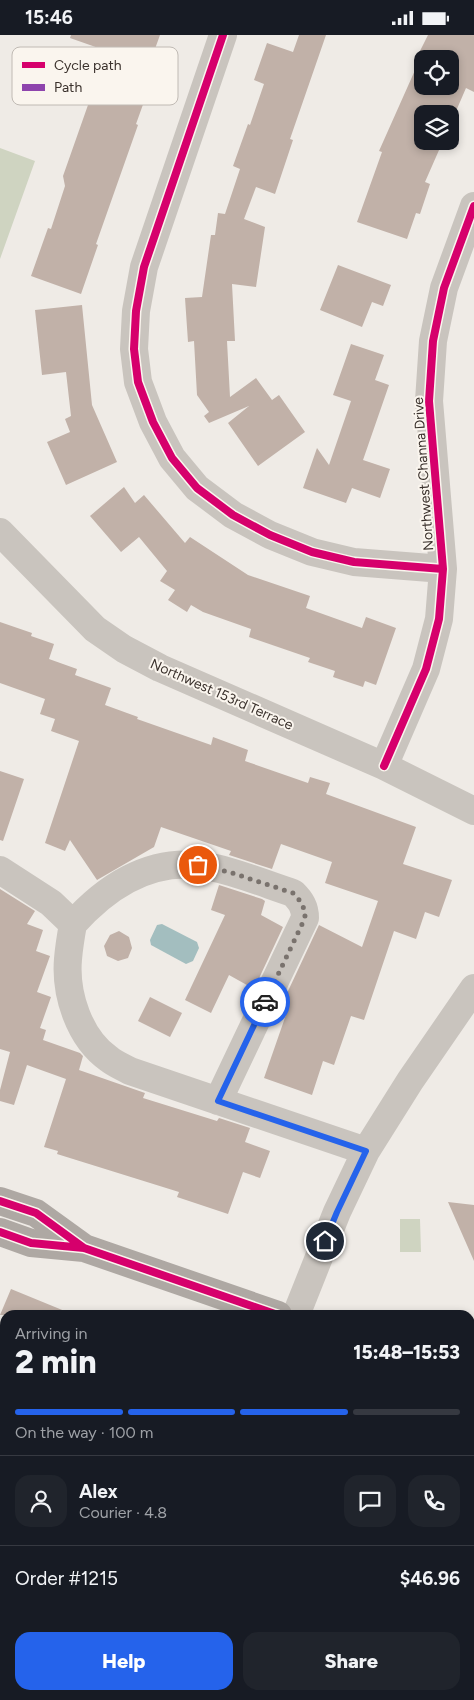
<!DOCTYPE html>
<html lang="en">
<head>
<meta charset="utf-8">
<style>
	:root { --surface:#171b24; --page:#20242c; --text:#f1f3f6; --muted:#9ea1a6; --line:#363941; --accent:#2563eb }
	body { margin:0; font-family:Figtree,sans-serif; background:var(--page); color:var(--text); height:100vh; display:flex; flex-direction:column; font-size:19px; white-space:nowrap }
	* { box-sizing:border-box; margin:0 }
	p { font-size:16px; color:var(--muted) }
	.icon { flex:none; width:28px; height:28px; fill:none; stroke:currentColor; stroke-width:2; stroke-linecap:round; stroke-linejoin:round }
	.map { position:relative; flex:1; overflow:hidden }
	.side { position:absolute; left:0px; top:1275px; width:475px; height:390px; display:flex; flex-direction:column; background:var(--surface); border-radius:15px 15px 0 0; box-shadow:0 2px 8px #0003 }
	.side>* { flex:none }
	.buttons { position:absolute; left:414px; top:15px; display:grid; gap:10px }
	.buttons a { display:grid; place-items:center; width:45px; height:45px; border-radius:10px; background:var(--surface); box-shadow:0 2px 8px #0003; font-size:25px }
	.pin { position:absolute; display:grid; place-items:center; width:42px; height:42px; color:#fff; margin:-21px; border:2px solid #fff; border-radius:50%; box-shadow:0 1px 5px #0007 }
	.courier { position:absolute; display:grid; place-items:center; width:50px; height:50px; margin:-25px; border:4px solid #2563eb; border-radius:50%; background:#fff; color:#222; box-shadow:0 1px 6px #0007 }
	.summary em { font-style:normal; font-weight:800 }
	.summary div { display:flex; flex-direction:column-reverse }
	.summary { display:flex; align-items:center; justify-content:space-between; height:85px; padding:0 15px }
	h1 { font-size:32px; font-weight:800; line-height:38px }
	.bar { display:grid; grid-template-columns:repeat(4,1fr); gap:8px 5px; align-content:center; height:60px; padding:0 15px }
	.bar i { height:6px; border-radius:4px; background:var(--line) }
	.bar .on { background:var(--accent) }
	.bar p { grid-column:span 4 }
	.line { display:flex; align-items:center; gap:12px; padding:0 15px; border-top:1px solid var(--line) }
	.line div { flex:1 }
	.round { display:grid; place-items:center; flex:none; width:52px; height:52px; border-radius:15px; background:var(--page) }
	.cta { display:flex; gap:10px; margin-top:auto; padding:10px 15px }
	.cta a { flex:1; height:58px; border-radius:15px; background:var(--accent); color:#fff; font-size:20px; font-weight:800; line-height:58px; text-align:center }
	.cta a+a { background:var(--page); color:var(--text) }
	.status { display:flex; justify-content:space-between; align-items:center; height:35px; padding:0 25px; background:var(--surface); direction:ltr }
	.status svg { height:14px; fill:currentColor }
	.map>svg:first-child { display:block }
	.green { fill:#cfd4c1 }
	.water { fill:#a3bebf }
	.building { fill:#c1b1a8; fill-rule:evenodd }
	.lines { fill:none; stroke-linecap:round; stroke-linejoin:round }
	.minor { stroke:#c9c4be; stroke-width:28 }
	.major { stroke:#aea8a3; stroke-width:28 }
	.quiet { stroke:#8e44ad; stroke-width:6; stroke-dasharray:12 6; stroke-linecap:butt }
	.cycleway-casing { stroke:#faf5ee; stroke-width:11 }
	.cycleway { stroke:#d6006c; stroke-width:8 }
	.done { stroke:#79726d; stroke-width:5; stroke-dasharray:0 9 }
	.route { stroke:#2563eb; stroke-width:6 }
	.labels { text-anchor:middle; stroke-width:4; stroke-linejoin:round; paint-order:stroke }
	.street-label { font-size:14px; fill:#3a312c; stroke:#faf5ee }
	.key { fill:#faf5ee; stroke:#c0bab4; stroke-width:1 }
	.key-label { font-size:14px; fill:#3a312c }
</style>
</head>
<body>
<div class="status"><b>15:46</b><svg viewBox="0 0 49 12"><path d="M0 12V9h3v3zM5 12V6h3v6zM10 12V3h3v9zM15 12V0h3v12zM26 1h20v11H26zM47 4h2v5h-2z"/></svg></div>
<div class="map">
<svg width="474" height="1665" viewBox="0 0 474 1665">
	<rect width="100%" height="100%" fill="#efebe6"/>
	<path class="green" d="M0,113L35,126L0,224Z
		M400,1184H420L421,1217H400Z
		M470,1398L474,1400V1592L470,1589Z
		M5,1532V1618L0,1644V1540H2Z"/>
	<path class="water" d="M162,889L197,907L199,913L193,926L186,929L151,910L150,905L157,890Z"/>
	<path class="building" d="M71,0H160L143,47L150,50L136,89L138,90L96,209L98,210L81,259L31,241L48,193L51,194L65,151L63,141L107,16L70,3Z
		M299,0H326L290,104L293,105L275,159L256,152L244,184L265,192L256,252L232,249L235,306H227L230,362L256,343L272,365L279,360L305,397L258,431L228,388L249,371L209,388L204,381L209,377L197,360L194,306L188,307L185,263L202,262L211,200H215L218,178L225,179L240,134L233,131L248,89L250,90L264,49L254,45L267,8L293,17Z
		M428,0H474V57L466,53L450,90V79H422V106H443L425,147L430,149L420,179L416,178L407,204L357,187L382,117L379,116L420,24L417,22ZM422,24H450V51H422Z
		M338,230L391,250L383,271L372,267L362,292L320,275Z
		M82,270L92,370L117,427L66,450L47,407L70,397L65,384L71,381L66,337L42,340L35,275Z
		M351,309L384,320L375,345L389,350L363,425L390,434L380,463L352,453L346,468L303,453L317,413L329,430L351,366L333,360Z
		M124,452L135,468L144,460L185,508L190,502L248,540L310,561L306,573L362,593L366,582L396,593L376,650L365,646L363,652L333,642L335,636L308,627L310,623L249,602L251,594L203,577L191,570L187,577L168,565L175,555L160,546L167,536L139,502L121,517L90,481Z
		M0,587L32,598L31,601L54,609L49,624L77,634L75,640L111,653L105,670L138,682L137,684L211,710L213,702L248,715L245,726L308,748L310,742L330,748L326,759L416,792L403,829L452,845L439,882L425,877L416,904L394,896L364,985L351,981L334,1030L323,1026L312,1060L264,1043L288,974L281,971L319,890L362,912L378,866L325,848L332,827L281,809L272,834L229,820L231,816L161,792L154,812L97,845L70,805L65,816L45,808L79,706L51,696L55,684L40,679L45,664L0,648Z
		M0,736L24,744L3,806L0,805Z
		M219,850L262,864L265,866L261,880L283,892L254,954L229,940L211,978L185,965L225,880L211,875Z
		M0,854L35,876L27,889L43,895L36,916L50,921L37,957L51,962L40,993L46,995L43,1005L80,1018L83,1021L79,1035L145,1058L143,1063L217,1086L219,1083L250,1093L245,1107L270,1116L260,1143L243,1137L228,1179L177,1162L179,1157L57,1119L58,1116L44,1112L66,1044L27,1030L14,1070L0,1066V1055L10,1017L0,1014Z
		M119,896L129,902L132,913L128,923L118,926L107,921L104,911L110,900Z
		M150,962L182,978L170,1002L138,986Z
		M448,1167L474,1170V1226Z
		M11,1254L72,1279V1280H0Z"/>
	<g class="lines">
		<path class="minor" d="M223,0L144,232L136,276L134,314L138,347L153,387L172,423L197,453L233,480L270,500L312,517L354,527L443,534
			M0,497L95,594L124,614L160,633L384,731L474,776
			M384,731L426,634L439,584L443,534L429,366L433,306L444,253L474,171
			M0,835L51,868L73,889C71,900 69,912 68,924C65,959 79,1003 109,1024C115,1029 123,1032 130,1036L366,1116
			M73,889C105,853 147,825 197,830C224,832 265,849 293,858C301,866 305,872 305,883L218,1066
			M296,1280L337,1177L366,1116L410,1046L474,953
			M0,1386L5,1388
			M164,1665L165,1660"/>
		<path class="major" d="M0,1166L36,1178L83,1212
			M0,1197L31,1208L84,1213L278,1280
			M470,1349L474,1352"/>
		<path class="quiet" d="M470,1458L474,1459
			M0,1557L5,1545"/>
		<defs>
			<path id="cycleway" d="M223,0L144,232L136,276L134,314L138,347L153,387L172,423L197,453L233,480L270,500L312,517L354,527L443,534
				M384,731L426,634L439,584L443,534L429,366L433,306L444,253L474,171
				M0,1166L36,1178L84,1213
				M0,1197L31,1208L84,1213L278,1280"/>
		</defs>
		<use href="#cycleway" class="cycleway-casing"/>
		<use href="#cycleway" class="cycleway"/>
	</g>
	<g class="lines">
		<path class="done" d="M198,830L229,837L293,858C301,866 305,872 305,883L265,967"/>
		<path class="route" d="M265,967L218,1066L366,1116L337,1177L325,1206"/>
	</g>
	<g class="labels">
		<g class="street-label">
			<text transform="translate(423 439) rotate(-94)" y="5">Northwest Channa Drive</text>
			<text transform="translate(222 659) rotate(24)" y="5">Northwest 153rd Terrace</text>
		</g>
	</g>
	<rect x="12" y="12" width="166" height="58" rx="8" class="key"/>
	<rect x="22" y="27" width="23" height="6" fill="#d6006c"/>
	<rect x="22" y="49" width="23" height="7" fill="#8e44ad"/>
	<g class="key-label">
		<text x="54" y="35">Cycle path</text>
		<text x="54" y="57">Path</text>
	</g>
</svg>
<div class="buttons">
<a><svg class="icon" aria-label="locate" viewBox="0 0 24 24"><circle cx="12" cy="12" r="6"/><path d="M12 2v4M12 18v4M2 12h4M18 12h4"/></svg></a>
<a><svg class="icon" aria-label="layers" viewBox="0 0 24 24"><path d="M12 4l9 5-9 5-9-5zM3 14l9 5 9-5"/></svg></a>
</div>
<div class="pin" style="left:198px;top:830px;background:#ea580c"><svg class="icon" aria-label="bag" viewBox="0 0 24 24"><path d="M5 8h14l-1 12H6zM9 8a3 3 0 0 1 6 0"/></svg></div>
<div class="pin" style="left:325px;top:1206px;background:#1f2937"><svg class="icon" aria-label="home" viewBox="0 0 24 24"><path d="M3 11l9-7 9 7M6 9v11h12V9"/></svg></div>
<div class="courier" style="left:265px;top:967px"><svg class="icon" aria-label="car" viewBox="0 0 24 24"><path d="M5 17H2v-5l4-1 3-4h7l3 4 3 1v5h-3M9 17h6M6 11h13"/><circle cx="7" cy="17" r="2"/><circle cx="17" cy="17" r="2"/></svg></div>
<section class="side">
<div class="summary"><div><h1>2 min</h1><p>Arriving in</p></div><em>15:48–15:53</em></div>
<div class="bar"><i class="on"></i><i class="on"></i><i class="on"></i><i></i><p>On the way · 100 m</p></div>
<div class="line" style="height:90px"><a class="round"><svg class="icon" aria-label="person" viewBox="0 0 24 24"><circle cx="12" cy="8" r="4"/><path d="M4 21q1-7 8-7t8 7"/></svg></a><div><b>Alex</b><p>Courier · 4.8</p></div><a class="round"><svg class="icon" aria-label="chat" viewBox="0 0 24 24"><path d="M4 5h16v11H9l-5 4z"/></svg></a><a class="round"><svg class="icon" aria-label="phone" viewBox="0 0 24 24"><path d="M5 4h4l2 5-3 2q2 4 5 5l2-3 5 2v4C11 20 4 13 5 4z"/></svg></a></div>
<div class="line" style="height:65px"><div>Order #1215</div><b>$46.96</b></div>
<div class="cta"><a>Help</a><a>Share</a></div>
</section>
</div>
</body>
</html>
